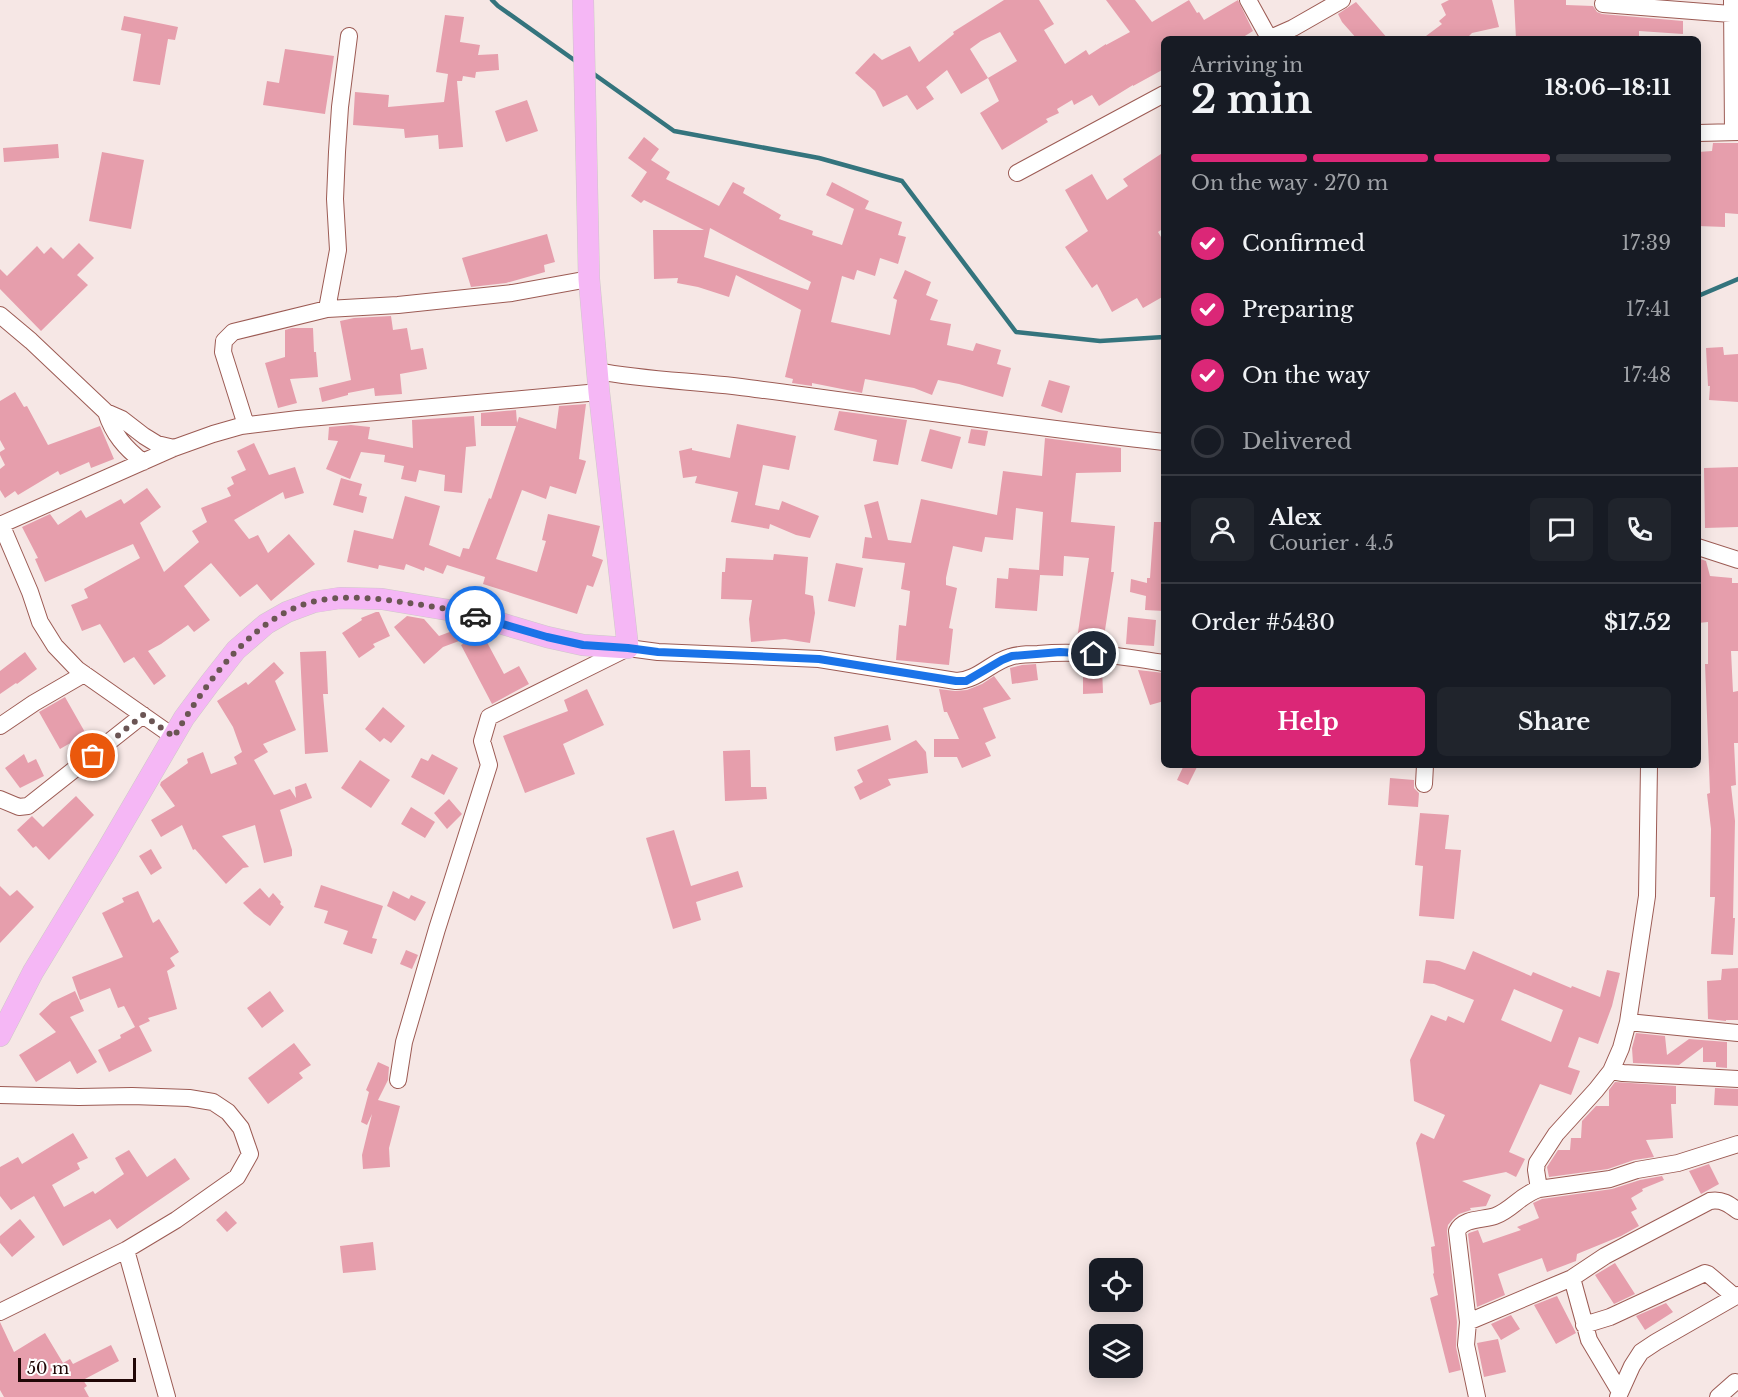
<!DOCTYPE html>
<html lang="en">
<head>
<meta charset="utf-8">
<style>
	:root { --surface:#171b24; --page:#20242c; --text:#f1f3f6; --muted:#9ea1a6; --line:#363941; --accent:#db2777 }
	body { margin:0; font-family:"Libre Baskerville",serif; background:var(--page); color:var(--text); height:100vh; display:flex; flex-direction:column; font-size:22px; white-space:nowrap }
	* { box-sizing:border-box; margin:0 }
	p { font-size:20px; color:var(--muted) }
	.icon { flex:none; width:33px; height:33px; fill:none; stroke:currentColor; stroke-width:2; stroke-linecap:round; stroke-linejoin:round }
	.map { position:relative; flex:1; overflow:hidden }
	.details { position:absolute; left:1161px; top:36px; width:540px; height:732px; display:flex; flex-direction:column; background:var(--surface); border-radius:9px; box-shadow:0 3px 15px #0003 }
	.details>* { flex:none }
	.buttons { position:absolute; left:1089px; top:1258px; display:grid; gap:12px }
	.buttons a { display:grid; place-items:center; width:54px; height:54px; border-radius:9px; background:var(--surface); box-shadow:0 3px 15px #0003; font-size:30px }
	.scale { position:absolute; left:18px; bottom:15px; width:118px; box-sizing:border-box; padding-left:6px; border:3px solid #200706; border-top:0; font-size:16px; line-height:21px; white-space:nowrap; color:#200706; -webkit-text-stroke:4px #fff; paint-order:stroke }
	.pin { position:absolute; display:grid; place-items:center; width:51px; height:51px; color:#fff; margin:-26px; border:3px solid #fff; border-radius:50%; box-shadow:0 2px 6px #0007 }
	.courier { position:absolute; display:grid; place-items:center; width:60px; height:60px; margin:-30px; border:4px solid #1a73e8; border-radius:50%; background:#fff; color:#222; box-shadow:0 2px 8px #0007 }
	.overview em { font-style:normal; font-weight:700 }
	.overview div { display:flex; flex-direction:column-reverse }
	.overview { display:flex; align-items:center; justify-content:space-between; height:102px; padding:0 30px }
	h1 { font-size:39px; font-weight:700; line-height:45px }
	.bar { display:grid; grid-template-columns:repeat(4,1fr); gap:9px 6px; align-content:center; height:72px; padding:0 30px }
	.bar i { height:8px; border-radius:4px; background:var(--line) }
	.bar .active { background:var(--accent) }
	.bar p { grid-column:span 4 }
	.line { display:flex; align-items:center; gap:15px; padding:0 30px; border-top:2px solid var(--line) }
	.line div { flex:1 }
	.round { display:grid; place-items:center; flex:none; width:63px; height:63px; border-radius:9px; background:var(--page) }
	ol { padding:0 30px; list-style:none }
	li { display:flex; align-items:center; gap:18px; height:66px }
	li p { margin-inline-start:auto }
	li .icon { padding:6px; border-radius:50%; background:var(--accent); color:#fff; stroke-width:4 }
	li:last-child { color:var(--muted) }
	li i { width:33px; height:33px; border:3px solid var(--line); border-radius:50% }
	.button { display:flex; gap:12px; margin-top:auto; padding:12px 30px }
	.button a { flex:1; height:69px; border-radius:9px; background:var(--accent); color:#fff; font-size:24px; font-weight:700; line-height:69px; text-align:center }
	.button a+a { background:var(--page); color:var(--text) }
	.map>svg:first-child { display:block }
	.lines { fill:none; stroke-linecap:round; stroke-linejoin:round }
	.stream { stroke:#34747d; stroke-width:4.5 }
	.building { fill:#e69eac; fill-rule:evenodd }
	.minor-casing { stroke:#9c5b54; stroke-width:18 }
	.major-casing { stroke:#cec8c8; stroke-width:22 }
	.minor { stroke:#fff; stroke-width:16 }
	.major { stroke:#f5b7f5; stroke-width:21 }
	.done { stroke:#6b5554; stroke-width:6; stroke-dasharray:0 10.8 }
	.route { stroke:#1a73e8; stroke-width:8 }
</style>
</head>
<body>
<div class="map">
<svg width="1738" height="1397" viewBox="0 0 1738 1397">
	<rect width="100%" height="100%" fill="#f6e7e5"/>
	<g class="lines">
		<path class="stream" d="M492,0L498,6L577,62
			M591,72L674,131L819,158L902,181L1016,332L1100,341L1164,337
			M1698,296L1738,279"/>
	</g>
	<path class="building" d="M1004,0H1039L1054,24L1044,30L1065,64L1086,50L1089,55L1106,44V45L1130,32L1106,0H1135L1152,22L1189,0L1197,13L1199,12L1204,20L1238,0L1253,31L1240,39H1164V69L1133,86V85L1099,106L1092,95L1074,105L1072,100L1057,109L1059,113L1046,119L1048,122L1002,150L980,113L999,101L988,78L1017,61L1000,32L981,41L970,49L988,78L961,94L947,70L926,87L934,99L917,110L907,95L883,107L875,91L855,73L874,53L882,60L910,46L919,62L954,34L953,32Z
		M1449,0H1492L1499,27L1472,33L1466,39H1422L1442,24L1439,21L1446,15L1441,4Z
		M1514,0H1566V5L1593,6L1597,12L1602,14L1683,21V34L1639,31V39H1516Z
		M1356,2L1388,39H1357L1342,22L1338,14Z
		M445,15L464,17L460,42L480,45L478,55L498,54L499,70L476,72L475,78L463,76L462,81H457L463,147L439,149L438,135L405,138L404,129L353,125L355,92L389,95L388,107L444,102L448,74L436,72Z
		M124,16L178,27L175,40L168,39L160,85L133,81L141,34L121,30Z
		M285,49L334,56L325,114L263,105L267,81L279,83Z
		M527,100L538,131L506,142L495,111Z
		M644,137L659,149L651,160L670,172L666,179L719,206L733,182L745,188L743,193L781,215L779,219L813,231L812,235L842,245L854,209L826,195L832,182L869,201L865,209L902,222L898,235L906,237L898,264L880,258L875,276L857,270L854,280L842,276L831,322L890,335L897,300L893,298L905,270L931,282L926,295L938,300L930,320L951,324L947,345L973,351L976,343L1001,350L997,364L1011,368L1003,397L959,384L938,380L932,395L914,388L865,379L862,393L812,383V386L792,383L793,379L785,377L801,310L736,275L729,297L698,287L677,283L678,278L654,279L653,230H704L644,200L641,203L631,196L647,172L628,158ZM710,228L811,282L808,290L704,257Z
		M1713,143H1738V214L1725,213V227L1698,226V152L1712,151Z
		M58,144L59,158L4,162L3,148Z
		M102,152L144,160L131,229L89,221Z
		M1164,152V228L1158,232L1164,242V296L1143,308L1137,298L1112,312L1097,284L1092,288L1065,247L1088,231L1065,190L1092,174L1107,200L1128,186L1123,179Z
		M547,234L555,262L544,265L545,272L506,283L471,287L462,258Z
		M79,243L94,258L77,275L88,285L41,331L0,289V269L7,276L37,246L44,254L51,247L63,259Z
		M391,316L393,330L407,328L411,350L423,348L427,369L400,374L402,394L375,396L374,388L348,393V395L322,402L319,388L351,380L340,321L354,318Z
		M292,328H313L314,352H316L318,377L290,379L297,403L278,408L265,363L285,357V330Z
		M1723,347L1724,355L1738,354V402L1709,400L1710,386H1708L1706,348Z
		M1049,380L1070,386L1062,413L1041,406Z
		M15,392L24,407L27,406L48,445L100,426L114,459L91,468L89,462L60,475L58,471L18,495L15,491L5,498L0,490V469L5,465L0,455V452L5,449L0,440V401Z
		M586,404L579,459L586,461L576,494L550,486L546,499L522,490L496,559L537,572L546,541L542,540L548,514L600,526L592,556L603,560L593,587L587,585L577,614L483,584L485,577L447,565L443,574L425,567L424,571L406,564L404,570L379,565L378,569L347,562L354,530L393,539L405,496L440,506L429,545L460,557L463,548L469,549L489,498L491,499L516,426H481V413L516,410L517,423L519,417L556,429L559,406Z
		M839,411L907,420L898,465L873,461L877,440L834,430Z
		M474,416L476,446L466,447L462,493L444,491L445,475L419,470L416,482L401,479L404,466L384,462L385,455L361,452L350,479L326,469L338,441L328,440L329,427L351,425L370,427L368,439L413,448L412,420Z
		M737,424L796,436L789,470L763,465L755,505L779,510L782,501L819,516L810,538L796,535L770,524L769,529L731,522L738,492L695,483L697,476L683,478L679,451L692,448V450L730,458Z
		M930,429L961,437L952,469L921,461Z
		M971,429L988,431L985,446L968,443Z
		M1045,438L1121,448V472L1076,473L1071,522L1115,526L1111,572H1114L1103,643L1077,639L1089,558L1064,556L1063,576L1040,575L1037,611L995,608L997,578L1008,579L1009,568L1039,570L1043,512L1016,508L1013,540L985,537L982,552L953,546L946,578V585L957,588L949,628L953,629L949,665L896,660L899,625L906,626L909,601L910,591L901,589L905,563L862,558L865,537L872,538L864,505L878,501L888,540L911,543L921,499L997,515L1003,471L1042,476Z
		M254,443L269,475L295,467L304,493L285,499L283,492L234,520L249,539L258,535L268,553L289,534L315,564L271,601L257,584L240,597L211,563L184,586L210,620L194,632L188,625L161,644L148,651L166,676L154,685L134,657L124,663L100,624L82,631L71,605L88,598L84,589L140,558L133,544L45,582L35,559L38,558L22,527L50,514L58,525L81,510L86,518L121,499L124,504L147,488L161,507L140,523L164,572L199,542L192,531L207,522L201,508L231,496L227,488L234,484L231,477L246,470L237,451Z
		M1738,467V527L1705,528L1704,468Z
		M341,478L362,484L359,495L367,497L363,513L333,505Z
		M1154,522H1164V611L1145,610L1146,596L1130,592L1131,579L1147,583V578H1150Z
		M774,554L808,557L805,594L813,596L815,613L810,643L785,639L751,642L749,619L752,600L721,599L722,572H725L726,558L773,560Z
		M1698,558L1706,561L1710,576L1732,578V583H1738V651H1731L1733,692L1738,691V743H1734L1736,785L1731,786L1735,821L1733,918H1735L1733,955L1711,954L1715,897H1710L1711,829L1707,794L1710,793L1705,664H1708V622L1698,623Z
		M836,563L863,568L855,607L828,601Z
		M376,612H379L390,636L373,644L375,647L359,658L342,633L362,620L361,618Z
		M407,616L424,619L439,636L455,630L459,641L443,647L424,664L394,627Z
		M1128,617L1156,620L1154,646L1126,644Z
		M482,633L504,674L519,666L529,684L492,704L461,645Z
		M326,651L328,694H323L328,752L305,754L300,652Z
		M25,652L37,669L17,684L16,683L0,694V671Z
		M274,662L284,673L275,681L296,730L263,744L268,752L254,760L274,795L290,789L296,798L295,787L306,783L312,798L280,810L292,850V856L264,863L255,825L222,836L249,867L243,868L226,884L195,849L193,850L182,825L161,837L151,820L175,806L160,785L161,782L188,763L187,759L203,752L211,774L237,764L234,757L242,752L233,727L217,701L246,682L248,685Z
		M1036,664L1038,680L1012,684L1010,668L1022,665Z
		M1102,667L1103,693L1083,694V668Z
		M1138,670L1164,673V701L1150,705Z
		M994,676L1011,699L983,708L996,738L985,743L991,756L962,768L957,757H934V739H959L947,712H944L939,689L955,691L967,690L982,684Z
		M587,689L604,725L563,744L575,774L525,793L503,736L568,711L564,700Z
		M65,697L86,734L60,749L39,712Z
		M383,707L405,726L391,743L384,738L380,742L365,729Z
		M888,725L891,740L836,751L834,737Z
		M916,740L926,752L928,773L888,779L891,785L860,800L854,787L863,782L857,770Z
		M750,750L751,787H766L767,799L725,801L723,751Z
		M24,754L28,763L36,759L44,776L20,788L5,768Z
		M432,754L458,768L444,795L411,777L421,758L428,761Z
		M360,760L390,780L371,808L341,788Z
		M1184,765H1198L1188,785L1177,780Z
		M1390,778L1414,780V788L1419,793L1418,807L1388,805Z
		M76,796L94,815L49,860L36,846L33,848L17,830L32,816L43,827Z
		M449,799L462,814L447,829L434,813Z
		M411,807L435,822L425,838L401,824Z
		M1420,813L1449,815L1445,849L1461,850L1454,919L1419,916L1423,866L1415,865Z
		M674,830L691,886L738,871L743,887L696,902L701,920L673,929L646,838Z
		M151,849L162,868L151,875L139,856Z
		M321,885L383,906L372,938L377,939L372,954L343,944L348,931L324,923L328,911L314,907Z
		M0,886L10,896L17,890L34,907L0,943Z
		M260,888L269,898L273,893L281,902L280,904L284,907L270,926L254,914L243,903Z
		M138,891L153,923L159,919L179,952L170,958L175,966L167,971L177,1009L148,1018L150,1021L139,1026L152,1051L109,1072L98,1050L121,1038L120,1035L135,1027L124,1006L118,1008L110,988L80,1000L72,977L123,957L102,913L124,902L122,898Z
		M393,891L409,899L411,895L426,902L415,921L387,906Z
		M406,950L418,955L412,969L400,964Z
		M1473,951L1531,976L1533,972L1571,988L1572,986L1600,997L1607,970L1620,973L1612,1006L1598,1044L1579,1037L1568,1067L1580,1071L1571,1095L1540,1084L1509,1152L1525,1159L1516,1177L1506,1172L1462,1181L1491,1195L1486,1206L1470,1208L1471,1210L1459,1214L1453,1219L1448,1225L1447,1231L1457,1322L1456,1347L1461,1370L1449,1373L1430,1298L1438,1295L1433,1274L1434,1273L1431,1247L1435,1246L1416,1143L1421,1133L1434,1139L1445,1115L1414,1101L1410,1060L1431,1015L1446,1021L1448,1016L1464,1023L1474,1000L1434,984L1423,983L1426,960L1439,961L1465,970ZM1514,989L1563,1010L1551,1042L1501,1020Z
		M1738,968V1020H1726V1021L1708,1019L1707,981L1721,980L1722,969Z
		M75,991L84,1011L70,1017L97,1062L77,1074L70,1061L36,1082L19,1055L56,1032L39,1014L52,1002Z
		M270,991L284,1011L262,1028L247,1008Z
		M1636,1033L1665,1036L1667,1055L1689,1039L1727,1042V1068L1716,1067V1062H1703V1047L1679,1065L1633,1063L1632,1048Z
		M294,1043L311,1065L299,1073L303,1078L268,1104L248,1078Z
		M378,1062L389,1067L388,1080L378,1100L400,1106L389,1148L390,1167L363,1169L362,1155L372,1114L367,1125L361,1122L369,1092L366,1090Z
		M1615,1082L1676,1086V1104H1671L1673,1138L1646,1140L1654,1157L1634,1160L1608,1169L1549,1177L1547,1167L1558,1150H1570L1571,1138H1581L1582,1121L1596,1106H1609V1090Z
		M1715,1088L1738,1089V1106L1714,1105Z
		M73,1133L88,1158L77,1163L80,1169L52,1185L64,1207L93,1191L95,1194L124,1174L115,1158L129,1150L147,1177L175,1158L190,1179L117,1229L110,1219L63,1246L34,1196L11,1210L0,1196V1167L18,1157L22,1164Z
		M1709,1164L1719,1184L1701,1194L1689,1171Z
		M1662,1176L1664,1180L1642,1189L1643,1191L1631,1198L1637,1209L1631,1212L1639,1226L1621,1236L1577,1254L1576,1261L1547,1272L1542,1258L1498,1274L1505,1295L1477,1307L1468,1234L1469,1233L1478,1230L1483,1243L1521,1230L1517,1227L1539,1218L1533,1203L1542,1199L1612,1189L1640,1180Z
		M226,1211L237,1223L227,1232L216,1220Z
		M20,1219L35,1237L12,1257L0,1243V1236Z
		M373,1242L376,1270L343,1273L340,1246Z
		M1615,1263L1635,1294L1614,1304L1595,1275Z
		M1557,1296L1576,1333L1556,1344L1534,1305Z
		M1666,1303L1673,1312L1645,1330L1636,1316Z
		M1511,1315L1520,1329L1501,1340L1491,1324Z
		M0,1322L14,1352L45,1333L63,1363L70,1359L73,1364L111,1345L119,1361L83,1380L87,1386L84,1388L89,1397H4L0,1390Z
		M1498,1339L1506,1372L1484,1377L1477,1343Z"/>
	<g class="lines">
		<defs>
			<path id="minor" d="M1248,0L1269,38
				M1732,0L1733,132
				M1603,4L1731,14
				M1268,39L1293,28L1342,0
				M1698,133L1738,132
				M1017,173L1164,94
				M327,309L338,250L335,199L337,152L340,107L349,36
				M0,315L31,341L106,412L122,419L144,436L157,444L174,448
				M597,371C649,381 703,381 756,389C892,407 1028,427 1164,442
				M106,412C113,434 125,448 143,462
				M246,425L223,352L224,341L233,332L327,309L398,305L512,293L589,279
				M1,524L30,592L40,622L55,646L77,669L174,737
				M0,525L174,448L213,434L241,426L298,419L599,392
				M1698,547L1738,560
				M0,726L34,703L84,674
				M1649,765L1647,896L1628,1022L1738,1033
				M1424,784L1425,765
				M0,799L19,807L28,806L143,715
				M1628,1022L1621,1048L1611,1071L1596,1090L1556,1134L1537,1163L1536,1170L1539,1189L1610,1179L1637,1170L1678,1163L1738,1144
				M1611,1071L1623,1073L1738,1079
				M398,1080L404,1042L437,929L489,765L482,741L489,717L628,648L658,652L819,659L956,681C977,681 991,662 1010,657C1019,654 1029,654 1038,654C1081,650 1122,656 1164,663
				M0,1095L79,1097L132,1096L189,1098L213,1102L228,1112L241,1128L250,1154L237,1177L176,1220L126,1250L0,1312
				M126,1250L167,1397
				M1572,1278L1589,1340L1620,1392
				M1468,1322L1457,1231C1463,1218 1483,1220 1495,1216C1512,1210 1520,1195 1539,1189
				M1584,1325L1610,1317L1705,1273L1708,1274L1735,1297
				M1477,1397L1466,1345L1468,1322L1572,1278L1605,1256L1710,1201C1722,1199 1729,1204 1738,1211
				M1618,1397L1632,1366L1641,1352L1656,1342L1738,1295
				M1718,1397L1735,1382"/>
			<path id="major" d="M0,1036L33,972L107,850L184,718L210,683L236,650L266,624L287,612L314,602L340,598L382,599L466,613L547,637L583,645L628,648L599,392L589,279L583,0"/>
		</defs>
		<use href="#minor" class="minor-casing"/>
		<use href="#major" class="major-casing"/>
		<use href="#minor" class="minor"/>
		<use href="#major" class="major"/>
	</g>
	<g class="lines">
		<path class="done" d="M93,756L143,715L174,737C204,685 254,614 316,601C346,595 377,598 408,603C430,606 453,609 475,616"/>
		<path class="route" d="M475,616L547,637L583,645L628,648L658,652L819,659L956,681H966L1002,660L1012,656L1060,652L1094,654"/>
	</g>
</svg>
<div class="buttons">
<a><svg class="icon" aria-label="locate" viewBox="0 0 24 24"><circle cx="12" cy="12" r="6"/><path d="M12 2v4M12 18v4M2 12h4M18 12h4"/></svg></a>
<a><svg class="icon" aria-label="layers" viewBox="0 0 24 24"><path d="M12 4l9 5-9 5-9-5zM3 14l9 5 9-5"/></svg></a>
</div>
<div class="scale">50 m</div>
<div class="pin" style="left:93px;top:756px;background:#ea580c"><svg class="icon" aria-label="bag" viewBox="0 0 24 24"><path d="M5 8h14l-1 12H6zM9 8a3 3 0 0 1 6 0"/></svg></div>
<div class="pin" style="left:1094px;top:654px;background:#1f2937"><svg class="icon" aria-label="home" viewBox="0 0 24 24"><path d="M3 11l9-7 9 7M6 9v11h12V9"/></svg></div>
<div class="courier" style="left:475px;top:616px"><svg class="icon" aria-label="car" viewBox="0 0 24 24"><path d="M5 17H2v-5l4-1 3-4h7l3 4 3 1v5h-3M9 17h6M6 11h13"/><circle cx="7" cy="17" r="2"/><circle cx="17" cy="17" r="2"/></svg></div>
<section class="details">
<div class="overview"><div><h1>2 min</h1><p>Arriving in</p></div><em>18:06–18:11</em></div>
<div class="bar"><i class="active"></i><i class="active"></i><i class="active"></i><i></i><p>On the way · 270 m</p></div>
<ol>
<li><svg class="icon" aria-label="check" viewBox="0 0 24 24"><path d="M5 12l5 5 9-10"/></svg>Confirmed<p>17:39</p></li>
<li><svg class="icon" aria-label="check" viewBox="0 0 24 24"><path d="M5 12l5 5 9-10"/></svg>Preparing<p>17:41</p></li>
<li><svg class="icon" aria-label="check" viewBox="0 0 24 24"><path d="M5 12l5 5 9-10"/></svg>On the way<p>17:48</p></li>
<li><i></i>Delivered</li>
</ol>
<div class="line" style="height:108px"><a class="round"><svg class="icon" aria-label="person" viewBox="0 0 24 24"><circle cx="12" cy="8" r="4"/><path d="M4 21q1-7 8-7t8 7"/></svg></a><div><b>Alex</b><p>Courier · 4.5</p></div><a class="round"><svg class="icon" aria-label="chat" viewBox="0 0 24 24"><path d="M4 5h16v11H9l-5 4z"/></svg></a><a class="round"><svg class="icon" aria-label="phone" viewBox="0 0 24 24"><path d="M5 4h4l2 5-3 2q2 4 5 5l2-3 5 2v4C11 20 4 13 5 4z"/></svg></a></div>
<div class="line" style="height:78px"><div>Order #5430</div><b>$17.52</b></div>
<div class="button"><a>Help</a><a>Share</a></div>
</section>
</div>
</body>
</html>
